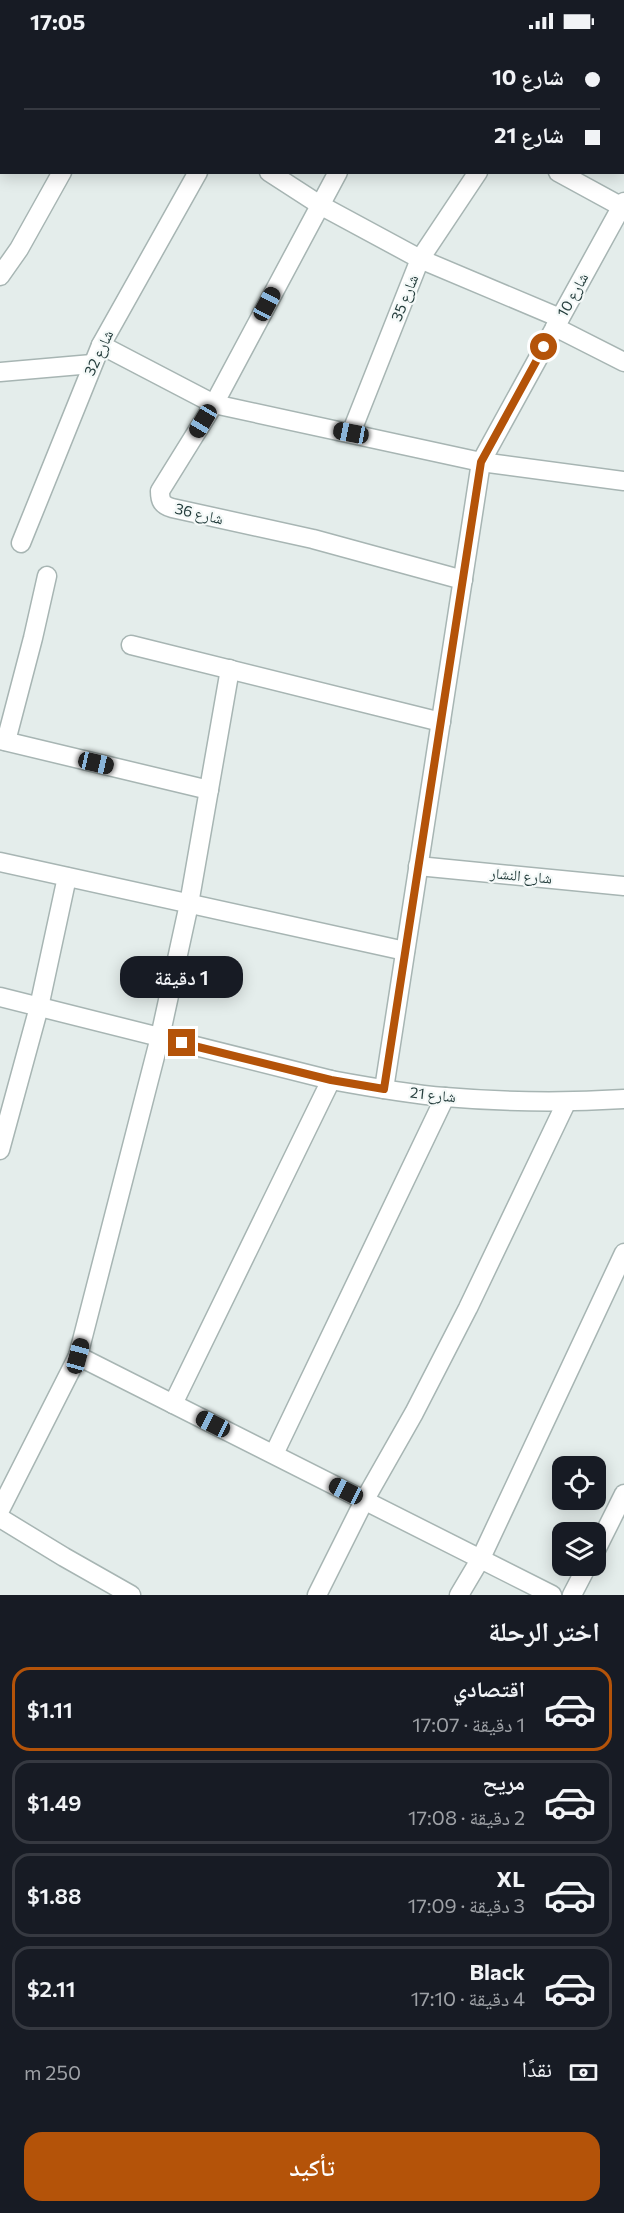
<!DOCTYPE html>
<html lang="ar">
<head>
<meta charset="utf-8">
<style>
  body { margin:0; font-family:Commissioner,"Noto Naskh Arabic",sans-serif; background:#242831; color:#f1f3f6; direction:rtl; height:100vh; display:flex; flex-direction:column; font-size:22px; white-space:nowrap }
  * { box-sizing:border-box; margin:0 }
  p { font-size:20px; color:#9ea1a6 }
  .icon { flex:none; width:33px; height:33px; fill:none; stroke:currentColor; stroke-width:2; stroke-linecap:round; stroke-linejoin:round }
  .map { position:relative; height:1553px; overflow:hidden; direction:ltr }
  .panel { display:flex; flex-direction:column; background:#171b24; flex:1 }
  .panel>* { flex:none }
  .guide { position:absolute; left:0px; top:0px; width:624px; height:132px; box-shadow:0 3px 15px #0003; direction:rtl; display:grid; align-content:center; height:132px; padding:0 24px; background:#171b24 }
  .buttons { position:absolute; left:552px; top:1414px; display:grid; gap:12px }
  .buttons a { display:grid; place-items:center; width:54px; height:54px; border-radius:12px; background:#171b24; box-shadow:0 3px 15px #0003; font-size:30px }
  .end { position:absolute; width:27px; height:27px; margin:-14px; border:8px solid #b45309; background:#fff; box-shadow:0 0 0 3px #fff }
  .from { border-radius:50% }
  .bubble { position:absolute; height:42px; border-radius:18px; background:#171b24; box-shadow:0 3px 15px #0003; font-size:20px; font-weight:600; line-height:42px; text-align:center; direction:rtl }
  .car { position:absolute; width:18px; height:36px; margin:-18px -9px; border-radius:8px; box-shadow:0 0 4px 2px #0007; background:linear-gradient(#222 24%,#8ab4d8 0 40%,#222 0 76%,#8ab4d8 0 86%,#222 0) }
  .guide b { display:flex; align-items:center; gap:21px; height:57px; font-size:22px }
  .guide b+b { border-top:2px solid #363941 }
  .guide i { width:15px; height:15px; background:#f1f3f6 }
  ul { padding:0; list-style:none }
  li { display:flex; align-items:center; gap:18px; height:84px; margin:0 12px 9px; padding:0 12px; border:3px solid #363941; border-radius:18px }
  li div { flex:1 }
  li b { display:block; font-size:22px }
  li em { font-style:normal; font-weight:600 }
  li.selected { border-color:#b45309 }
  li>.icon { width:54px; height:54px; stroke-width:1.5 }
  h2 { padding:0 24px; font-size:27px; line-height:72px }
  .pay { display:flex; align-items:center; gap:15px; height:66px; padding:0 24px; font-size:22px }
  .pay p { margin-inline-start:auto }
  .cta { display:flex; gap:12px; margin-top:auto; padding:12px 24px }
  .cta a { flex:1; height:69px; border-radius:18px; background:#b45309; color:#fff; font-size:24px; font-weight:600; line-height:69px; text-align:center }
  .status { display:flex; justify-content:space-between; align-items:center; height:42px; padding:0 30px; background:#171b24; direction:ltr }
  .status svg { height:16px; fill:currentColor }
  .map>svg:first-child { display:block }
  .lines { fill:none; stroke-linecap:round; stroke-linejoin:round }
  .minor-casing { stroke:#a7b5b3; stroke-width:21 }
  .minor { stroke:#fff; stroke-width:18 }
  .route { stroke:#b45309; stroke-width:8 }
  .labels { text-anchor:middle; stroke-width:4.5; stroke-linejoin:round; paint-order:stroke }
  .street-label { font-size:15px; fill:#243d3c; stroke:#f4f9f8 }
</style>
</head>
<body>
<div class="status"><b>17:05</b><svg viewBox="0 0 49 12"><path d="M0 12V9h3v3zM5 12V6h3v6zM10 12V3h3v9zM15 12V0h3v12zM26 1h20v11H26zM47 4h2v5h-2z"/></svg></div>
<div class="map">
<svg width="624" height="1553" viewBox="0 0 624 1553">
  <rect width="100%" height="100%" fill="#e4edeb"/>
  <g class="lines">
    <defs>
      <g id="minor">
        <polyline points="285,0 288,2"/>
        <polyline points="563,0 565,2"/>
        <polyline points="133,2 134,0"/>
        <polyline points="268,2 269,0"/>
        <polyline points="404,2 405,0"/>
        <polyline points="622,37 624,38"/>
        <polyline points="269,130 320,163 420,217 560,276"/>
        <path d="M338,130L214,362L160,449C160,459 162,463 172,466L313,497L463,538"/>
        <polyline points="558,130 624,166"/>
        <polyline points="0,234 19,207 62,130"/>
        <polyline points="555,285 624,320"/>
        <polyline points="101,303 214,362 481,420 624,439"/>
        <polyline points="0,330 92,322"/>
        <polyline points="351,391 420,217 478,130"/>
        <polyline points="21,501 101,303 198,130"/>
        <polyline points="131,603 441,680"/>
        <polyline points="0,698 209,748"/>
        <polyline points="6,699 33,596 47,534"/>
        <polyline points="0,820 405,909"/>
        <polyline points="418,824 624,844"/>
        <path d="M0,955L331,1038C369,1045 407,1052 445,1055C504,1060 564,1061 624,1057"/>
        <polyline points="384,1047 481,420 624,160"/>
        <polyline points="0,1108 39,965 67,835"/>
        <polyline points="78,1314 552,1553"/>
        <polyline points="173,1362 331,1038"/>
        <polyline points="274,1412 445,1055"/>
        <polyline points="0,1468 78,1314 160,995 189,862 230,627"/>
        <polyline points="0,1476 64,1515 131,1553"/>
        <polyline points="596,1508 624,1452"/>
        <polyline points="317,1553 364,1459 414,1371 468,1266 566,1061"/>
        <polyline points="459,1553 481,1516 624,1211"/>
        <polyline points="572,1553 587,1524"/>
      </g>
    </defs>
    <use href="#minor" class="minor-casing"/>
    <use href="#minor" class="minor"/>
  </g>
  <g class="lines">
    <polyline class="route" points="182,1001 331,1038 384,1047 481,420 544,305"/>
  </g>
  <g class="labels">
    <g class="street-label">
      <text transform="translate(573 253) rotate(-61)" y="5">شارع 10</text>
      <text transform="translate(405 256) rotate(-68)" y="5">شارع 35</text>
      <text transform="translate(99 311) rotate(-65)" y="5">شارع 32</text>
      <text transform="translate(199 472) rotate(13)" y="5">شارع 36</text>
      <text transform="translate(521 834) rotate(5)" y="5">شارع النشار</text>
      <text transform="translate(433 1053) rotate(6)" y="5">شارع 21</text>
    </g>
  </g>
</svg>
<div class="buttons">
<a><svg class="icon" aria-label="locate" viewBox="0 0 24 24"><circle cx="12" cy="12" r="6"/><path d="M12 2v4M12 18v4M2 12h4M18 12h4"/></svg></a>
<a><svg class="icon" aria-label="layers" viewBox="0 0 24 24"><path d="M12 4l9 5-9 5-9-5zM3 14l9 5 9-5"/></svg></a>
</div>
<i class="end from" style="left:544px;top:305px"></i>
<i class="end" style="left:182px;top:1001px"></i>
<div class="bubble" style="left:120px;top:914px;width:123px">1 دقيقة</div>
<i class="car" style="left:267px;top:262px;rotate:28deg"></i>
<i class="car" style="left:203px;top:379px;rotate:211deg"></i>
<i class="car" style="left:351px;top:391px;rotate:281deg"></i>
<i class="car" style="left:96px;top:721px;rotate:103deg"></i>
<i class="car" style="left:78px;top:1314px;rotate:15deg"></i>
<i class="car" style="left:213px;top:1382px;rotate:297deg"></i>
<i class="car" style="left:346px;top:1449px;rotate:297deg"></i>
<div class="guide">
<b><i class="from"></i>شارع 10</b>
<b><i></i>شارع 21</b>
</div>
</div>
<section class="panel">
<h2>اختر الرحلة</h2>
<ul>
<li class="selected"><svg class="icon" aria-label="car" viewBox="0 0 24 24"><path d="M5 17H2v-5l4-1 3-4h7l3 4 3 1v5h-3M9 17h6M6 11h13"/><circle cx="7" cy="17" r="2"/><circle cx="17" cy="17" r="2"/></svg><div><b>اقتصادي</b><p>1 دقيقة · 17:07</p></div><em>$1.11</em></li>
<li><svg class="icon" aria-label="car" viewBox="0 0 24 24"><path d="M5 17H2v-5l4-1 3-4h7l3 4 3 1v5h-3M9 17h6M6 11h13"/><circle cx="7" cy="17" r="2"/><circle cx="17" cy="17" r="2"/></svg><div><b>مريح</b><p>2 دقيقة · 17:08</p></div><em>$1.49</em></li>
<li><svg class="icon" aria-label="car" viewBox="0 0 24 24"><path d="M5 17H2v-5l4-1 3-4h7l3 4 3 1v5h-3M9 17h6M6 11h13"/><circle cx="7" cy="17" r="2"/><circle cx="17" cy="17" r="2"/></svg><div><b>XL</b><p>3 دقيقة · 17:09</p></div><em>$1.88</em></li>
<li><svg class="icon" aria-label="car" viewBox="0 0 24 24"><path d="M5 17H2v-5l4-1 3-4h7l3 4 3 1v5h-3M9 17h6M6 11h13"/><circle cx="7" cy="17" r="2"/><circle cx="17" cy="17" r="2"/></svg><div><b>Black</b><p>4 دقيقة · 17:10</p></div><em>$2.11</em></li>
</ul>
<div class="pay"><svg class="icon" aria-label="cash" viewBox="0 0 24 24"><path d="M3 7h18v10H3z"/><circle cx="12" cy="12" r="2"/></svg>نقدًا<p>250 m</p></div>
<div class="cta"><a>تأكيد</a></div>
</section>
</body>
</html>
